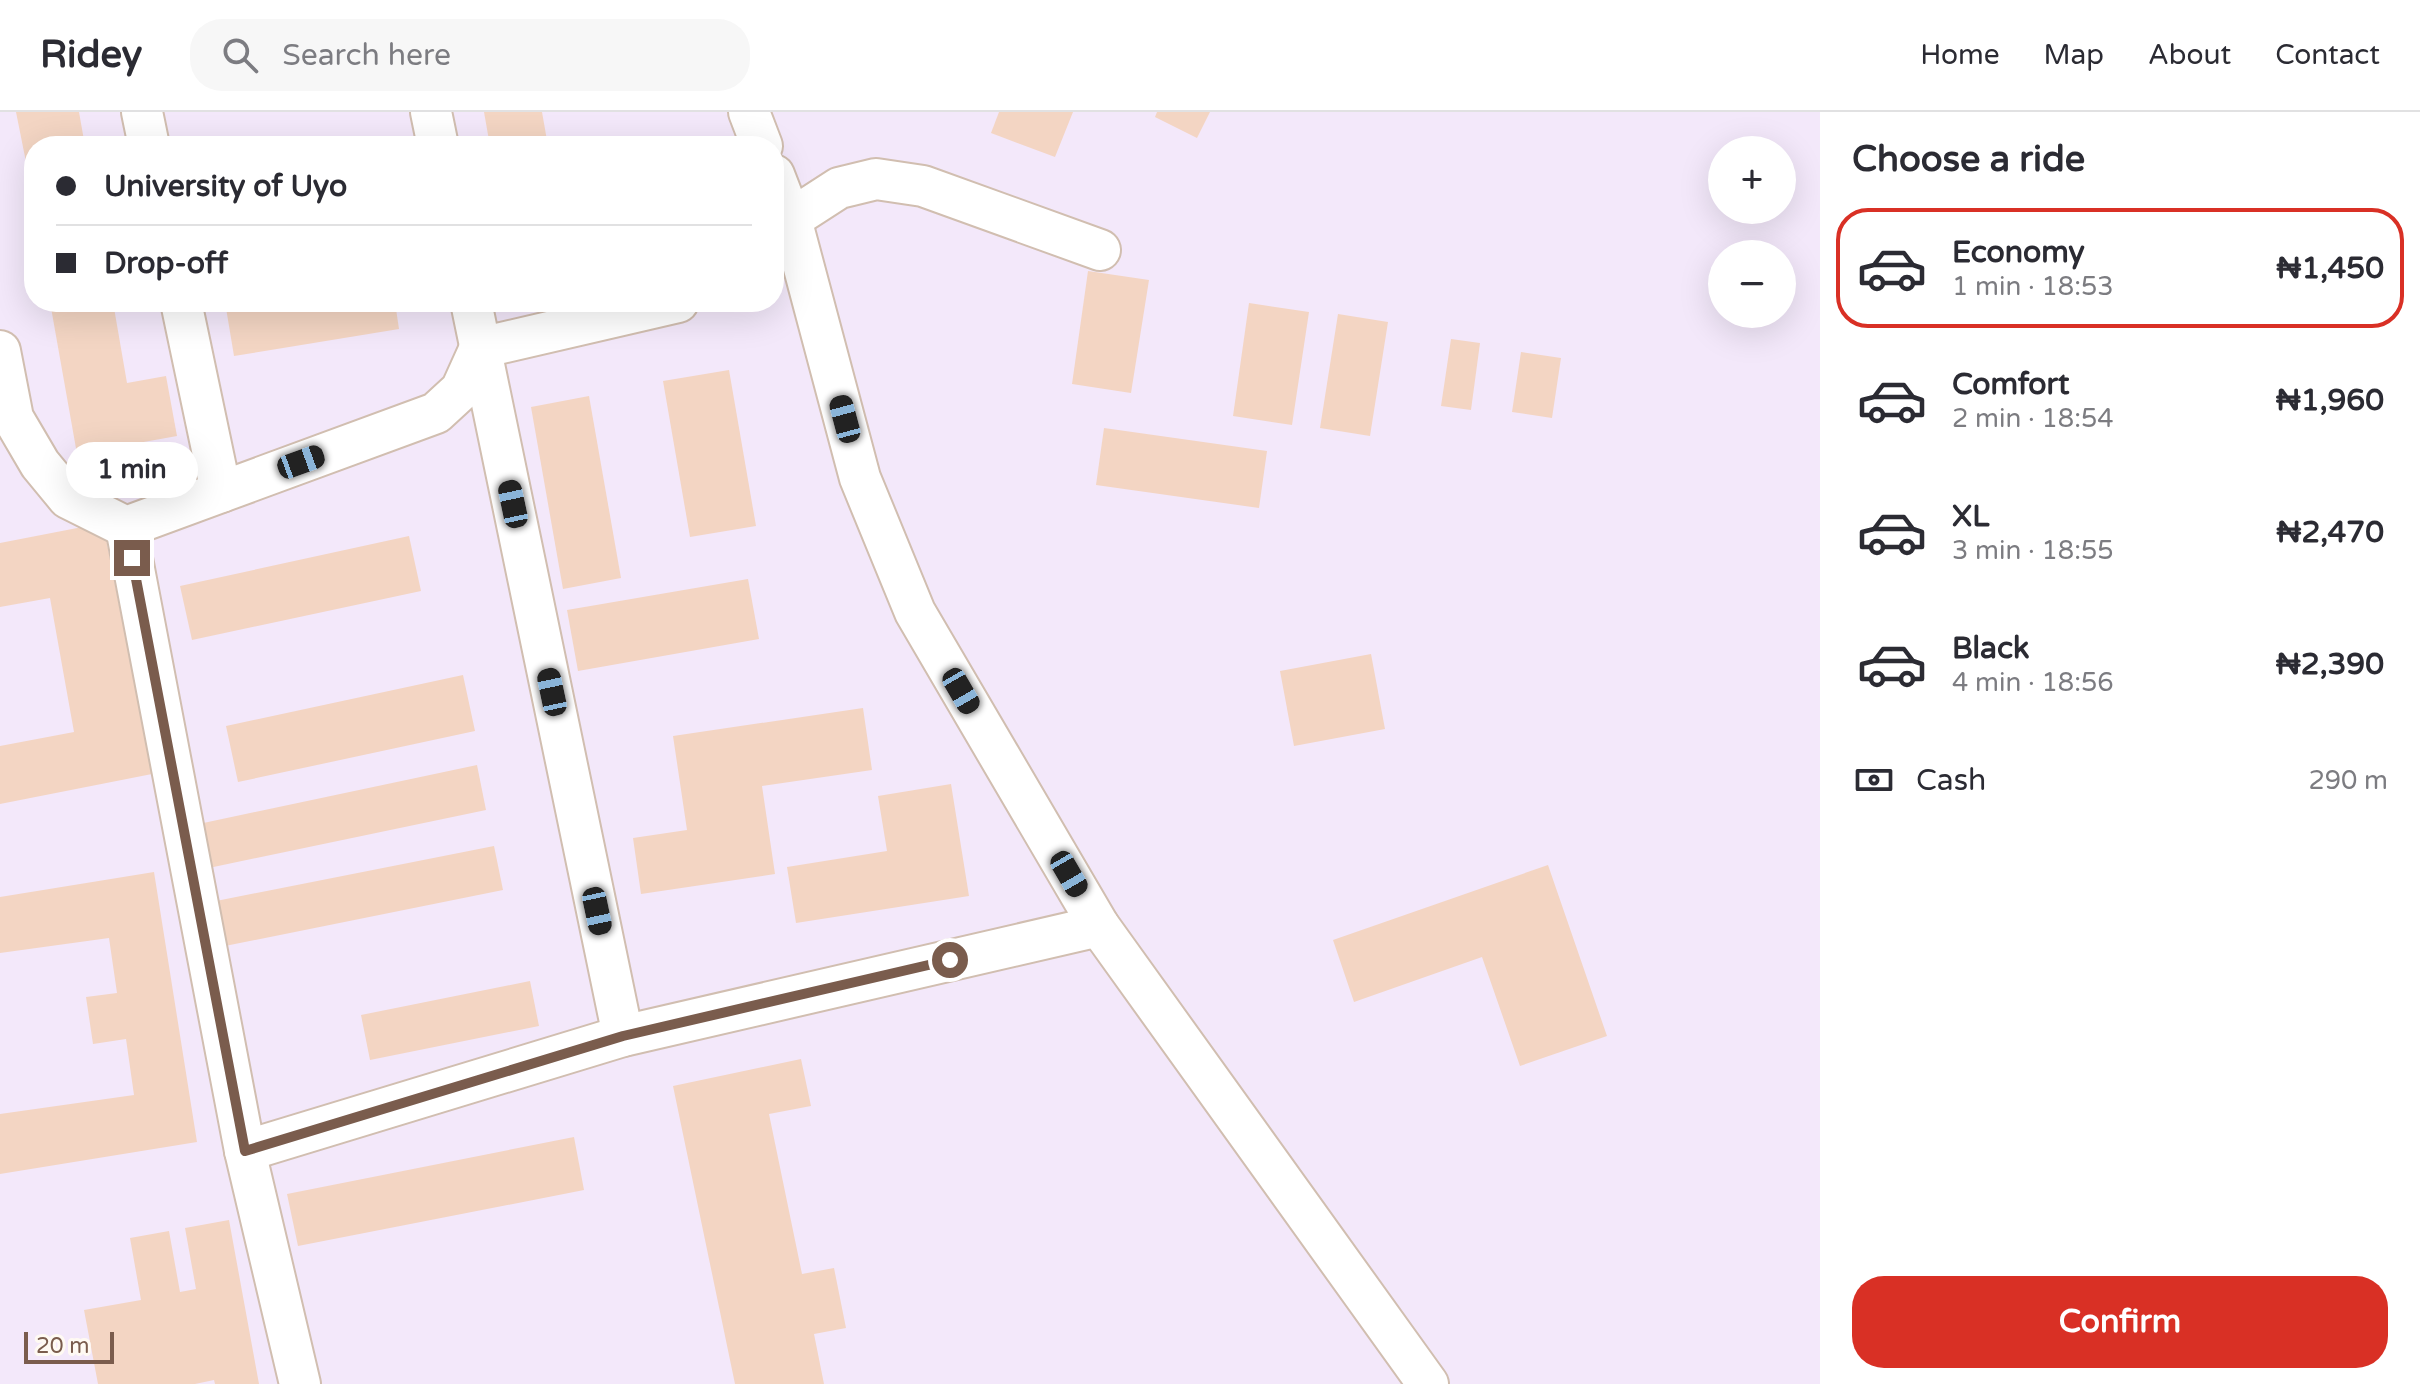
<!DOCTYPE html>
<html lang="en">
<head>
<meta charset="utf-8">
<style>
  body { margin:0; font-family:"Varela Round",sans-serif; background:#f7f7f7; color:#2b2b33; height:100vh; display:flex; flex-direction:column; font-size:30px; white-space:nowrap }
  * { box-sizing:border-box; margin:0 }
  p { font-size:26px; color:#7c7c81 }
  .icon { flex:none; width:44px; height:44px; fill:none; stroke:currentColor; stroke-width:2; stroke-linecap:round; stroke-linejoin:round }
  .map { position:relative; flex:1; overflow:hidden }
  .drawer { display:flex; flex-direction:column; background:#fff; width:600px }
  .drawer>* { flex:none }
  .hud { position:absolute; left:24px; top:24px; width:760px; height:176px; border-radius:32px; box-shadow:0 8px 32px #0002; display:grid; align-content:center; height:176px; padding:0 32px; background:#fff }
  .tools { position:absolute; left:1708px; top:24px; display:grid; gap:16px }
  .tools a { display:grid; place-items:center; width:88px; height:88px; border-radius:50%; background:#fff; box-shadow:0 8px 32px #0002; font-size:40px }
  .scale { position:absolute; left:24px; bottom:20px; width:90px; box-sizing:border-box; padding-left:8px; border:4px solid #7a5c4d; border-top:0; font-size:22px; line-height:28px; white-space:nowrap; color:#7a5c4d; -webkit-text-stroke:6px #fffaf3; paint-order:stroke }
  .end { position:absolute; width:36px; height:36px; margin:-18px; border:10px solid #7a5c4d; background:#fff; box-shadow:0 0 0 4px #fff }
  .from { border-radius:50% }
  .bubble { position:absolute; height:56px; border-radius:28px; background:#fff; box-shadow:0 8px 32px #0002; font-size:26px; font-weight:700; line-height:56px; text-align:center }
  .car { position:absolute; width:24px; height:48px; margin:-24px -12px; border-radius:10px; box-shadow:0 0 6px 2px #0007; background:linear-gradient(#222 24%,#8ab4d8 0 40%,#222 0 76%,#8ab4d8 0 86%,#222 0) }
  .hud b { display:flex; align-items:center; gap:28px; height:76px; font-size:30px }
  .hud b+b { border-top:2px solid #e1e1e2 }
  .hud i { width:20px; height:20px; background:#2b2b33 }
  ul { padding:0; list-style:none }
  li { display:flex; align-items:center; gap:24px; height:120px; margin:0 16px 12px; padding:0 16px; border:4px solid transparent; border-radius:32px }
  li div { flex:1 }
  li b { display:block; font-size:30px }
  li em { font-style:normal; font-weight:700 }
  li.selected { border-color:#d93025 }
  li>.icon { width:72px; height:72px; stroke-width:1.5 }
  h2 { padding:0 32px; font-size:36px; line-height:96px }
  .pay { display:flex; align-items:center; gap:20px; height:88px; padding:0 32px; font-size:30px }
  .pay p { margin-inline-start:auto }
  .action { display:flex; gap:16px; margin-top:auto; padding:16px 32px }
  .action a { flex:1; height:92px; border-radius:32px; background:#d93025; color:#fff; font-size:32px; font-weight:700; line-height:92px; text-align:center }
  header { display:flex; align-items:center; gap:48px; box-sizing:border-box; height:112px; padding:0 40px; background:#fff; border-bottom:2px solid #e1e1e2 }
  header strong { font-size:38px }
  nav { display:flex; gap:44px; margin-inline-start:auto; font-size:28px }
  .search { width:560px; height:72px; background:#f7f7f7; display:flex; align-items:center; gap:20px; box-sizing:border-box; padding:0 28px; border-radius:32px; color:#7c7c81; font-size:30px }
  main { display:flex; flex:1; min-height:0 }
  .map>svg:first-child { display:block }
  .education { fill:#f3e8fa; fill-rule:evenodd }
  .building { fill:#f3d5c3 }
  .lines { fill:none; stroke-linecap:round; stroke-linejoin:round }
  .minor-casing { stroke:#d1beb0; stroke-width:44 }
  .minor { stroke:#fff; stroke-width:40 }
  .route { stroke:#7a5c4d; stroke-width:10 }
</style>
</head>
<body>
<header>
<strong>Ridey</strong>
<div class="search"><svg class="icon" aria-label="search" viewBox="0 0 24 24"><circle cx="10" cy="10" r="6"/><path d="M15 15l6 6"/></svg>Search here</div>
<nav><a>Home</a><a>Map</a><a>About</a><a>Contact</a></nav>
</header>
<main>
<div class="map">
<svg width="1820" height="1272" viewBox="0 0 1820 1272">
  <rect width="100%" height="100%" fill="#fdf6ec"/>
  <path class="education" d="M0,0H1820V1272H0ZM34,34H774V190H34ZM1722,38H1782V98H1722ZM1722,142H1782V202H1722Z"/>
  <g class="building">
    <polygon points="16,0 79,0 85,34 34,34 34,90"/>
    <polygon points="484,0 542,0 548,34 490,34"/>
    <polygon points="999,0 1073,0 1055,45 991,21"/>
    <polygon points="1157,0 1210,0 1197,26 1155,5"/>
    <polygon points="1088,159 1149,168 1131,281 1072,272"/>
    <polygon points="50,190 113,190 127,271 166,264 177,324 77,342"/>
    <polygon points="225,190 395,190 399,217 234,244"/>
    <polygon points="1249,191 1309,200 1292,313 1233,304"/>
    <polygon points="1338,202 1388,210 1370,324 1320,316"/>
    <polygon points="1451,227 1480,231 1471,298 1441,294"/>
    <polygon points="1521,240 1561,246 1552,306 1512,300"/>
    <polygon points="729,258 756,414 690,425 663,269"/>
    <polygon points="589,284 621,466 563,477 531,295"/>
    <polygon points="1104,316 1267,339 1259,396 1096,373"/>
    <polygon points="103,411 152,662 0,692 0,634 74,620 50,486 0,495 0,431"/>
    <polygon points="409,424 421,479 192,528 180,474"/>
    <polygon points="748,467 759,527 578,559 567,498"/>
    <polygon points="1371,542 1385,617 1294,634 1280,559"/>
    <polygon points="463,563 475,619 238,670 226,614"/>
    <polygon points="863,596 872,658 762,674 775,762 641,782 633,726 687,718 673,624"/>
    <polygon points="477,653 486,698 204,757 194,713"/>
    <polygon points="951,672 969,784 796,811 787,755 887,739 878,684"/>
    <polygon points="494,734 503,778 220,835 211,790"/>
    <polygon points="1548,753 1607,924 1520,954 1482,845 1354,890 1333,828"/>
    <polygon points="154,760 197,1030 0,1062 0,1002 134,983 126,927 93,932 86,885 117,881 109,826 0,841 0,785"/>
    <polygon points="530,869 539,914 370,948 361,903"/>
    <polygon points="801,947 811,994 769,1002 802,1162 834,1156 846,1216 814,1222 824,1272 735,1272 673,974"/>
    <polygon points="574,1025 584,1078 298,1134 287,1082"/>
    <polygon points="229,1108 259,1272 215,1272 214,1268 195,1272 98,1272 84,1198 141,1188 130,1126 169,1119 180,1180 196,1177 185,1116"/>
  </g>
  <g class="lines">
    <defs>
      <g id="minor">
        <polyline points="142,0 149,34"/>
        <polyline points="431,0 438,34"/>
        <polyline points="749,0 762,34"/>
        <polyline points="774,63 791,107 860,366 915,500 1099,814 1428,1272"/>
        <polyline points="791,107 839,76 876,67 923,74 1100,138"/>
        <polyline points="181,190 221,380"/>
        <polyline points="471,190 623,924"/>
        <polyline points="0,239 13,306 40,352 68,386 126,415 436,301 461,278 480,236 678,190"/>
        <polyline points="126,415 245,1039 300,1272"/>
        <polyline points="245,1039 623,924 1099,814"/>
      </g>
    </defs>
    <use href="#minor" class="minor-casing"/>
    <use href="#minor" class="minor"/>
  </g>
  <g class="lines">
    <polyline class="route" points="132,446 245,1039 623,924 950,848"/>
  </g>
</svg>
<div class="tools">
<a>+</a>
<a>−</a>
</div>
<div class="scale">20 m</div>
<i class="end from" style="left:950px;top:848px"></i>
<i class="end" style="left:132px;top:446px"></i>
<div class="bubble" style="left:66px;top:330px;width:132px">1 min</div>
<i class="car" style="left:845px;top:307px;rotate:345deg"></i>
<i class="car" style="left:301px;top:350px;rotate:70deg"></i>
<i class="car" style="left:513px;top:392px;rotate:348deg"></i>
<i class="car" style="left:961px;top:579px;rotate:150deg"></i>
<i class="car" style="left:552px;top:580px;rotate:348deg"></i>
<i class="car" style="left:1069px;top:762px;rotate:150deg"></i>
<i class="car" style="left:597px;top:799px;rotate:168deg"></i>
<div class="hud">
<b><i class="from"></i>University of Uyo</b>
<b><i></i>Drop-off</b>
</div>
</div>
<section class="drawer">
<h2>Choose a ride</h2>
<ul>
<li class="selected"><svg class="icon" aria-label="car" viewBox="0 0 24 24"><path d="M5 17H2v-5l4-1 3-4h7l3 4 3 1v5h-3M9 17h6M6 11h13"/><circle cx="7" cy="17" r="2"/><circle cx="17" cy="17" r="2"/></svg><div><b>Economy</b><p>1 min · 18:53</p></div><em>₦1,450</em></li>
<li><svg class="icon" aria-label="car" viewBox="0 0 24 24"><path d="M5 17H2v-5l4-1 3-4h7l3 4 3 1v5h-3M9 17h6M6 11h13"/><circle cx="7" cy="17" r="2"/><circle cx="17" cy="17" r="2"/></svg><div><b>Comfort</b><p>2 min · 18:54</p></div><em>₦1,960</em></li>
<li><svg class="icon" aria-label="car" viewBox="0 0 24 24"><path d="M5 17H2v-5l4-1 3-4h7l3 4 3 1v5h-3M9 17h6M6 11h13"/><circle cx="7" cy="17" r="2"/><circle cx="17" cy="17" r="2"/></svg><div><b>XL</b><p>3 min · 18:55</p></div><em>₦2,470</em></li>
<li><svg class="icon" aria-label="car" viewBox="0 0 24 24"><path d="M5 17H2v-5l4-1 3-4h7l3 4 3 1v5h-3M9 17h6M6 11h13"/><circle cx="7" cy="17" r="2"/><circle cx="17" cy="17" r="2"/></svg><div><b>Black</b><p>4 min · 18:56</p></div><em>₦2,390</em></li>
</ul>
<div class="pay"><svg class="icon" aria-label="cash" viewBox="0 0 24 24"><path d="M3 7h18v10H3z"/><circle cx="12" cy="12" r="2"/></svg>Cash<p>290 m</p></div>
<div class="action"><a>Confirm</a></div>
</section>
</main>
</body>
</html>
